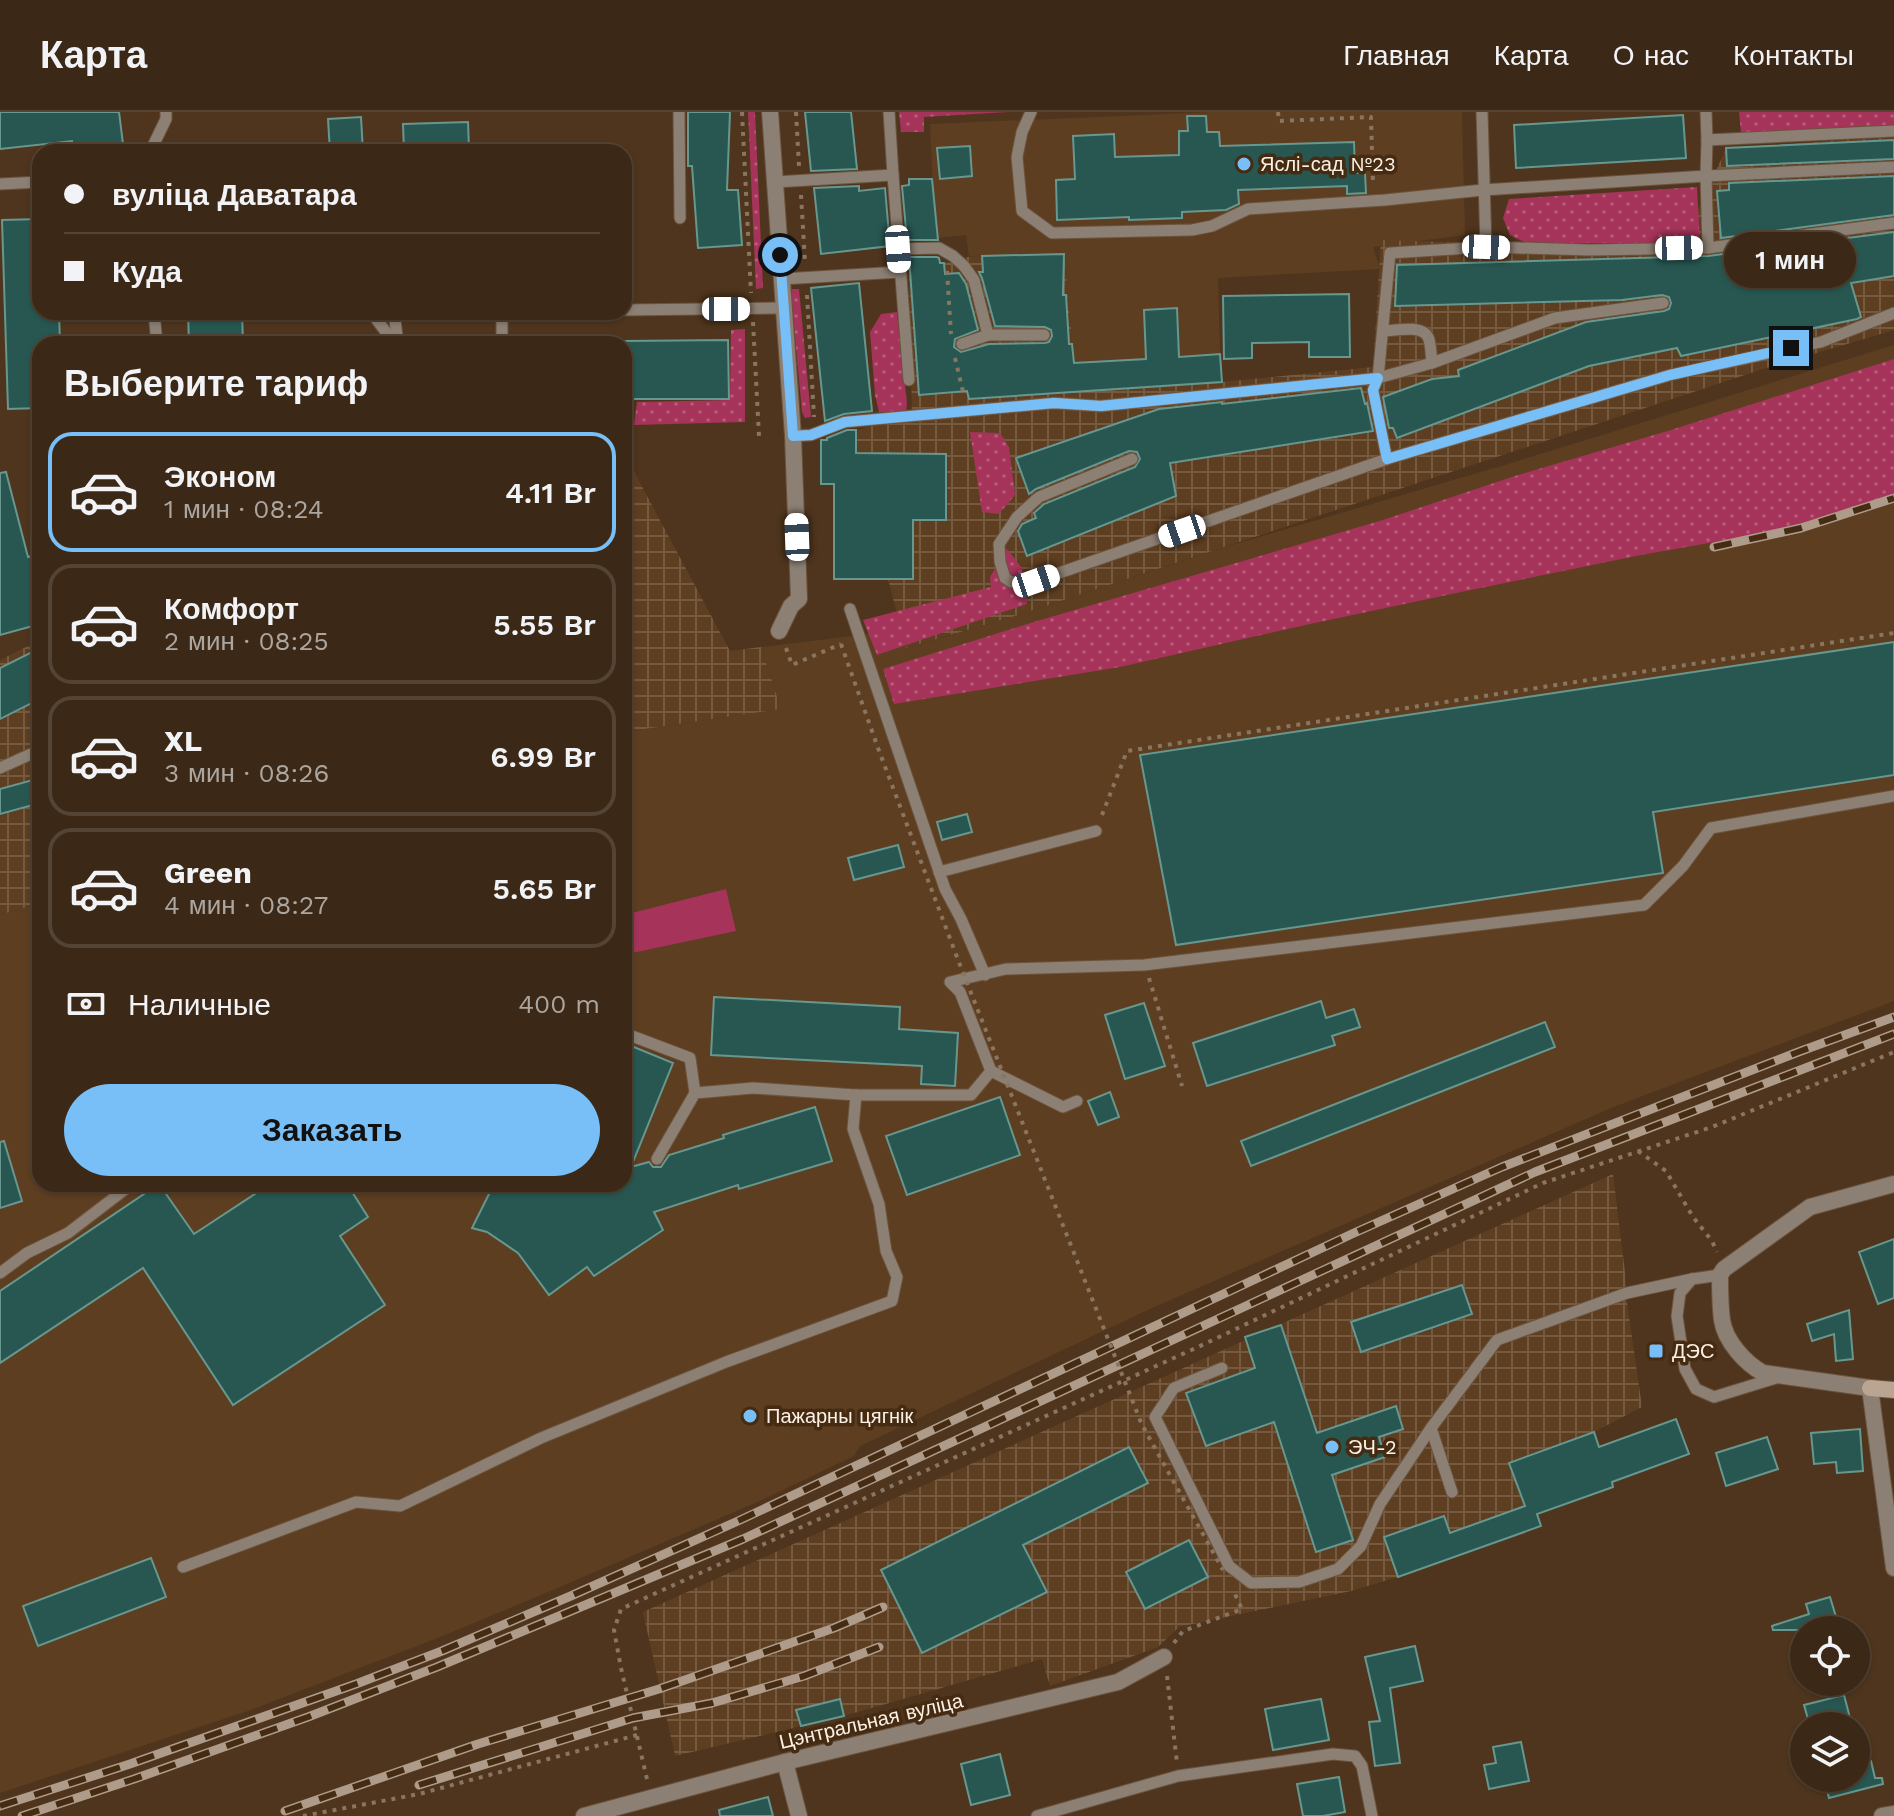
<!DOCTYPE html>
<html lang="ru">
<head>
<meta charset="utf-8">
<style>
  body { margin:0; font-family:"Work Sans",sans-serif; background:#42301f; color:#f1f3f6; height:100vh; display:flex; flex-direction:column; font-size:30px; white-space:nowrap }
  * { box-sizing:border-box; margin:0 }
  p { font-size:26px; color:#aca6a1 }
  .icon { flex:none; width:44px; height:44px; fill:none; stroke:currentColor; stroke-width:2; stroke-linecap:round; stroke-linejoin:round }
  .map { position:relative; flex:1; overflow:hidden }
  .sheet { position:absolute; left:32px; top:224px; width:600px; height:856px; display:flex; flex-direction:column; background:#3b2816; border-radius:24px; box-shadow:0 2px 6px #0004,0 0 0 2px #544435 }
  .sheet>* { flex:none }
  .hud { position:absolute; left:32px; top:32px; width:600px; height:176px; border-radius:24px; box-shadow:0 2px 6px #0004,0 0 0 2px #544435; display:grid; align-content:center; height:176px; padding:0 32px; background:#3b2816 }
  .tools { position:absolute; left:1790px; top:1504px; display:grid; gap:16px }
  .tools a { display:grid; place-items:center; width:80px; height:80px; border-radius:50%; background:#3b2816; box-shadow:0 2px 6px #0004,0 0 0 2px #544435; font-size:40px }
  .end { position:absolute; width:36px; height:36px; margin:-18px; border:10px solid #78bff7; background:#111; box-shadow:0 0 0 4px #111 }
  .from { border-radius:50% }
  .bubble { position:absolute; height:56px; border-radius:28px; background:#3b2816; box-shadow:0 2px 6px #0004,0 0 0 2px #544435; font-size:26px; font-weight:600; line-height:56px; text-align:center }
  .car { position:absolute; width:24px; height:48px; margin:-24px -12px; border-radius:10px; box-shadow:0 0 6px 2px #0007; background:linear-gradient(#fff 24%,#345 0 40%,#fff 0 76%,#345 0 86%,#fff 0) }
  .hud b { display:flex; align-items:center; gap:28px; height:76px; font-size:30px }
  .hud b+b { border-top:2px solid #544435 }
  .hud i { width:20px; height:20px; background:#f1f3f6 }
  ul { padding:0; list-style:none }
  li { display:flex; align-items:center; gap:24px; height:120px; margin:0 16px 12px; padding:0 16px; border:4px solid #544435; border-radius:24px }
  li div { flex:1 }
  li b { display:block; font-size:30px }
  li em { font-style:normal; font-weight:600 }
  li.on { border-color:#78bff7 }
  li>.icon { width:72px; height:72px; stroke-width:1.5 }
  h2 { padding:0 32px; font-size:36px; line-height:96px }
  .pay { display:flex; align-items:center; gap:20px; height:88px; padding:0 32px; font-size:30px }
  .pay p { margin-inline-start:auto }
  .button { display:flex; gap:16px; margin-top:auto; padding:16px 32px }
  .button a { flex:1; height:92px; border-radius:48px; background:#78bff7; color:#111; font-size:32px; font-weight:600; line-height:92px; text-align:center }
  header { display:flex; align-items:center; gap:48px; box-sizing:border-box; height:112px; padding:0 40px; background:#3b2816; border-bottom:2px solid #544435 }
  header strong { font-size:38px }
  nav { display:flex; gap:44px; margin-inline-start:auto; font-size:28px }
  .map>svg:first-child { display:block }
  .built { fill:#5e3e20 }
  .industrial { fill:url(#industrial-grid) }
  .grass { fill:url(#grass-dots) }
  .pitch { fill:#a5335a }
  .building { fill:#285751; stroke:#67978f; stroke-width:2 }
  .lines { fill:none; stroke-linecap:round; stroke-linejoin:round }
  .lane-casing { stroke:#6b533d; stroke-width:13 }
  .street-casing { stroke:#6b533d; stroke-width:18 }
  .secondary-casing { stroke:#6b533d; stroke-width:18 }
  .path { stroke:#8a7561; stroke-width:4; stroke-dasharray:4 6; stroke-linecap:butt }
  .lane { stroke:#8c7f73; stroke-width:11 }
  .street { stroke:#8c7f73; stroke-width:16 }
  .secondary { stroke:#baa592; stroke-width:16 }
  .rail-casing { stroke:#ae9b8a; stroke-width:9 }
  .rail { stroke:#442b12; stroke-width:6; stroke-dasharray:18; stroke-linecap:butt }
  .path-bridge { stroke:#8a7561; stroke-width:4; stroke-dasharray:4 6; stroke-linecap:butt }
  .route { stroke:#78bff7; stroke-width:10 }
  .poi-dot { fill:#78bff7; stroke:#442b12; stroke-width:3 }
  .labels { text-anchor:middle; stroke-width:7; stroke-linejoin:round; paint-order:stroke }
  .poi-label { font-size:20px; fill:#fdf0e4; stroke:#442b12; text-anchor:start }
  .street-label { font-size:20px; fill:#fdf0e4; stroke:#442b12 }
</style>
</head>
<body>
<header>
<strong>Карта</strong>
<nav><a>Главная</a><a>Карта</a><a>О нас</a><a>Контакты</a></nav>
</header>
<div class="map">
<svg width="1894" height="1704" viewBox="0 0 1894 1704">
  <defs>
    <pattern id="industrial-grid" width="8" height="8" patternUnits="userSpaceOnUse" patternTransform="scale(2)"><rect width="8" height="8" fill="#5e3e20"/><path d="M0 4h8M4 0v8" fill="none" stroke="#765a40"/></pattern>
    <pattern id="grass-dots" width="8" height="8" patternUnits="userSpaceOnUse" patternTransform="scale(2)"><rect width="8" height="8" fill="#a5335a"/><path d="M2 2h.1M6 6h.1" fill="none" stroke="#b75b79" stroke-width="1.8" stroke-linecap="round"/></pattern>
  </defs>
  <rect width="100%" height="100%" fill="#4f351d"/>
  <g class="built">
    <polygon points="1215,0 1462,0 1465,123 1373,135 1380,157 1218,166 1220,242 1074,251 1064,143 969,144 966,123 937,126 933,78 930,12"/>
    <polygon points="1894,233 1894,889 1611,996 1152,1196 860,1334 854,1344 762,1388 539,1484 435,1527 248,1599 0,1681 0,803 40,791 40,1072 624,1072 624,620 781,597 761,535 901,518 907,536 1015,504 1225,435 1508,352"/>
  </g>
  <g class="industrial">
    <polygon points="1894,24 1894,218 1763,257 1015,504 906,536 888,467 834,467 834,372 821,371 821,328 890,309 912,307 909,153 944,151 966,145 982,144 1064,142 1074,251 1220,242 1222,270 1373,255 1381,128 1679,138 1726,37"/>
    <polygon points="624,341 730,539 761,535 781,597 624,620"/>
    <polygon points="40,528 40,791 0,803 0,548"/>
    <polygon points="1613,1062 1625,1160 1627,1190 1642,1295 1594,1320 1613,1375 1537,1402 1541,1414 1398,1465 1351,1479 1179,1515 1158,1535 1050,1574 1042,1547 844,1604 675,1644 643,1500"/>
  </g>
  <g class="grass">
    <polygon points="748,0 755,0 763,176 756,177"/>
    <polygon points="899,0 1008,0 924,5 924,20 901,20"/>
    <polygon points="1739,0 1894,0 1894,20 1742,31"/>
    <polygon points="1697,75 1700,131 1526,131 1510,123 1503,106 1509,87"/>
    <polygon points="792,177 799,177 811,305 805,306 802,300 791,182"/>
    <polygon points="897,200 907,291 906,301 879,300 875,283 870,220 881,202"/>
    <polygon points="745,217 745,310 634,313 637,290 730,288 731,218"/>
    <polygon points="1894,247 1894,382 1879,388 1771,420 1641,443 1461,480 1310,512 1120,555 894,592 883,557 1037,509 1383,408 1515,364 1671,318"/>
    <polygon points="970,320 1000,321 1009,335 1015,383 999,402 982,400"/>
    <polygon points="1007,437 1022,456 1027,492 877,543 863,508 991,475 990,465"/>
  </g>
  <polygon class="pitch" points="726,777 736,819 632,841 624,812 624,803"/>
  <g class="building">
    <polygon points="0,0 119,0 124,40 73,40 72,29 0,37"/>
    <polygon points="688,0 730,0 727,78 738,78 742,133 698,136 692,54 688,54"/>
    <polygon points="805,0 851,0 857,57 811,59"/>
    <polygon points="1683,3 1686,46 1516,56 1514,13"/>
    <polygon points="1187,4 1206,4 1207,20 1219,20 1220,34 1354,30 1355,61 1365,61 1366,81 1347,82 1347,74 1238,78 1239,92 1226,98 1182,100 1182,106 1129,108 1129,105 1057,108 1056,68 1075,67 1073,24 1114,22 1115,45 1179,43 1179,19 1188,19"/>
    <polygon points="361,5 363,40 330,40 328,7"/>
    <polygon points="468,10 469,37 404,39 403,12"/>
    <polygon points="1894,28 1894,47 1727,54 1726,36"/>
    <polygon points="970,34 972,64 940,67 937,36"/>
    <polygon points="1894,64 1894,103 1721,126 1717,79 1729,78 1729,71"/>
    <polygon points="909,67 932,67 938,128 907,128 902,74 909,73"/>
    <polygon points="859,74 859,79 885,76 890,134 821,142 814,76"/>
    <polygon points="40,107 40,200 59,200 60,232 40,232 40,296 8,297 2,108"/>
    <polygon points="1894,120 1894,164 1851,171 1861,205 1857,207 1681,244 1677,236 1589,254 1397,326 1393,316 1389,316 1383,285 1432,267 1459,264 1458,258 1586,210 1664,199 1669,197 1671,191 1669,185 1662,183 1622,188 1395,194 1397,153 1708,144"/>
    <polygon points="1064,142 1063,183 1066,183 1069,232 1072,232 1074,251 1146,247 1144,198 1177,196 1179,245 1220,242 1222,270 969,287 967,279 919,283 909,145 937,145 939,146 940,151 944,151 945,162 959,161 966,172 978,218 955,227 954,235 961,240 989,232 1045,231 1049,230 1052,224 1051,218 1045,215 995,214 982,166 979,160 983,160 982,144"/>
    <polygon points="859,171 872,299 844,302 825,309 811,176"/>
    <polygon points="1349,182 1350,245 1309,245 1309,230 1252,231 1252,246 1224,247 1223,184"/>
    <polygon points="188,200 242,200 243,232 189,232"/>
    <polygon points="728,228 729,287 624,287 624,229"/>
    <polygon points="1361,276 1365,292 1367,291 1373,319 1170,351 1176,384 1027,444 1018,419 1022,412 1036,406 1034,401 1044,392 1135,355 1140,347 1137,340 1129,339 1036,377 1029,382 1016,346 1159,297 1222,290 1222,292"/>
    <polygon points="847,318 856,318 856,341 946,342 946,408 913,408 913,467 834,467 834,372 821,372 821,328 827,328 827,326"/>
    <polygon points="6,360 28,445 40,442 40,512 0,523 0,361"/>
    <polygon points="1894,530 1894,663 1653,700 1663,761 1176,833 1140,643"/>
    <polygon points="40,536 40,587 0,607 0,556"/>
    <polygon points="40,666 40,691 0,702 0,677"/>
    <polygon points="967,702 972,720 942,728 937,710"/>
    <polygon points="898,733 904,755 854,768 848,746"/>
    <polygon points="714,885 900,895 899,917 958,921 955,974 921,972 922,954 711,943"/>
    <polygon points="1321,889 1326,906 1354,897 1360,915 1332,924 1335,933 1207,974 1193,931"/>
    <polygon points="1144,891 1165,954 1125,967 1105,903"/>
    <polygon points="1545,910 1555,935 1251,1054 1241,1029"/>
    <polygon points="624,931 673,951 631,1055 649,1050 653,1055 661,1055 669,1043 724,1026 723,1023 815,995 832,1049 739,1077 738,1073 654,1100 663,1118 594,1164 587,1155 549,1183 518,1141 487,1120 472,1116 494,1072 624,1072"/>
    <polygon points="1110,980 1119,1005 1098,1013 1088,989"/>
    <polygon points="1000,985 1020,1043 907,1083 886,1024"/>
    <polygon points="4,1029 22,1089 0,1096 0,1030"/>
    <polygon points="159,1072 194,1122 270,1072 347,1072 368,1105 340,1124 385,1193 233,1293 143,1156 0,1251 0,1179"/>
    <polygon points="1894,1127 1894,1186 1878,1192 1859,1140"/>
    <polygon points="1462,1173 1472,1202 1361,1240 1351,1210"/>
    <polygon points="1849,1198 1853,1247 1836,1249 1834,1222 1812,1229 1807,1212"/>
    <polygon points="1281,1213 1317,1321 1396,1294 1403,1317 1379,1325 1385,1345 1332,1363 1353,1428 1316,1440 1274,1310 1206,1334 1186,1281 1255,1256 1245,1225"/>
    <polygon points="1676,1307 1689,1342 1612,1370 1613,1375 1537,1402 1541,1414 1398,1465 1384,1425 1444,1404 1450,1421 1525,1394 1509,1351 1594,1320 1599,1335"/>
    <polygon points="1860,1317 1863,1359 1837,1361 1836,1350 1814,1352 1811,1321"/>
    <polygon points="1767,1325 1778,1357 1726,1374 1716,1341"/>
    <polygon points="1129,1335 1148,1371 1023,1433 1047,1480 922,1541 881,1458"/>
    <polygon points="1189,1428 1208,1465 1145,1497 1126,1460"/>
    <polygon points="151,1446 166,1485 38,1534 23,1494"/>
    <polygon points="1830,1485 1840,1518 1773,1518 1772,1514 1809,1502 1806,1492"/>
    <polygon points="1415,1534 1423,1569 1390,1576 1400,1651 1375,1654 1369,1610 1380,1609 1365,1545"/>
    <polygon points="1844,1583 1850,1606 1820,1614 1810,1614 1804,1593"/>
    <polygon points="840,1587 844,1604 801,1614 796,1598"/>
    <polygon points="1321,1587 1329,1628 1273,1638 1265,1597"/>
    <polygon points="1521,1630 1529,1669 1489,1677 1484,1653 1496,1651 1493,1635"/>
    <polygon points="1000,1642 1010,1683 971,1693 961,1652"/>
    <polygon points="1871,1649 1875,1666 1882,1666 1883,1672 1829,1686 1824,1666 1856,1666 1856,1653"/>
    <polygon points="1339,1665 1345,1700 1323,1704 1303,1704 1297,1672"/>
    <polygon points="768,1685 773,1704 720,1704 719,1698"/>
  </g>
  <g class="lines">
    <defs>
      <g id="lane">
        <polyline points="679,0 680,106"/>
        <polyline points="1031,0 1022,20 1017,45 1022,99 1052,121 1192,118 1212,114 1248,97 1385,88 1483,78 1706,64 1707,28 1706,0"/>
        <polyline points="1707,28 1894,19"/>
        <polyline points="150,40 166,7 166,0"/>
        <polyline points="893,63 909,268"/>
        <polyline points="775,70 893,63 889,0"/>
        <polyline points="0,72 40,70"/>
        <polyline points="1486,135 1590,138 1708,136 1894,111"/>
        <polyline points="1708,136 1706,64 1894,55"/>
        <polyline points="898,137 939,136 953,144 964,154 974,168 988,223 1044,223"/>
        <polyline points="782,167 900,160"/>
        <polyline points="624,198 784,196"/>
        <polyline points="154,200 157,232"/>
        <polyline points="371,200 395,232"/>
        <polyline points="394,200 398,232"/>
        <polyline points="502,200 502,232"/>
        <path d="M1383,219C1394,219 1421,212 1428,225C1431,231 1431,243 1432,251"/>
        <polyline points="962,232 988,223"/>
        <polyline points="793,324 811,323 845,310 1054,291 1101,294 1378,266 1432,251 1555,206 1663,191"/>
        <polyline points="1132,347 1039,385 1017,405 999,432 1000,450 1005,466 1011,470 1036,469 1387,347 1373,278 1378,266 1390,141 1486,135 1482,0"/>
        <polyline points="1387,347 1670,263 1821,230 1894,201"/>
        <polyline points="850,497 945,777 961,807 985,863"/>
        <polyline points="0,656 40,638"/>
        <polyline points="939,760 1096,719"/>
        <polyline points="624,921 690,946 695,981"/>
        <polyline points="991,959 1063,995 1077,989"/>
        <polyline points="657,1047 695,981 753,976 856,983"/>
        <polyline points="0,1161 27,1141 68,1121 132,1072"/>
        <polyline points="1720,1163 1692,1167 1680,1181 1677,1204 1685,1257 1696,1277 1714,1285 1779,1265"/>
        <polyline points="1222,1256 1174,1276 1155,1305 1229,1454 1251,1471 1299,1470 1338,1457 1361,1434 1380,1392 1431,1316"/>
        <polyline points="1452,1380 1431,1316 1497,1228 1627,1181 1692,1167"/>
        <polyline points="183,1455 356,1390 400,1394 541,1326 726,1250 892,1189 897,1165 886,1139 879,1092 853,1017 856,983 971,983 991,959 960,880 950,870 1006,857 1144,853 1644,793 1683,754 1711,716 1894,684"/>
        <polyline points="1037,1704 1178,1664 1333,1642 1355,1644 1362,1654 1372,1704"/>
      </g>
      <g id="street">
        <polyline points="770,0 793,324 799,487 791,494 779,519"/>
        <path d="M1894,1072L1810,1095L1724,1157L1720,1163C1720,1178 1720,1193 1722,1208C1725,1229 1745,1251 1763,1261L1870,1276L1894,1456"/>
        <polyline points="785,1650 799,1704"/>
        <polyline points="584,1704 785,1650 1118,1570 1164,1545"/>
        <polyline points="1882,1704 1894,1702"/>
      </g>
      <polyline id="secondary" points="1870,1276 1894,1278"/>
    </defs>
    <use href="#lane" class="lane-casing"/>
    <use href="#street" class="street-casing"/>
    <use href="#secondary" class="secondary-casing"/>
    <g class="path">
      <polyline points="742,0 751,181"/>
      <polyline points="796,0 799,54"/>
      <polyline points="1278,0 1279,9 1371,5 1373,73"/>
      <polyline points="801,83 805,150"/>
      <polyline points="947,159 951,222"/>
      <polyline points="807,183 814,305"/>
      <polyline points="753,210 759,324"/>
      <polyline points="955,246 964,284"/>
      <polyline points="786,536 792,553 841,532"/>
      <polyline points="1102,703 1127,639 1894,521"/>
      <polyline points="1149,866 1182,974"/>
      <polyline points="1638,1039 1666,1059 1693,1105 1712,1129 1717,1140"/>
      <polyline points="1174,1531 1183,1519 1242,1497 1233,1478"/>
      <polyline points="1167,1564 1177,1651"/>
      <polyline points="647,1667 621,1556 614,1518 621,1497 1198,1235 1543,1071 1712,1015 1894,940"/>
      <polyline points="303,1704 419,1682 637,1623"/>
    </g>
    <use href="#lane" class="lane"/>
    <use href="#street" class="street"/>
    <use href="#secondary" class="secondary"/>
    <defs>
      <g id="rail">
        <polyline points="1714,435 1801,416 1894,386"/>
        <polyline points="419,1673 633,1606 712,1591 804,1564 879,1535"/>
        <polyline points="0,1694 130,1652 356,1572 442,1539 573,1483 738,1409 1354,1121 1502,1055 1801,939 1894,905"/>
        <polyline points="285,1699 478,1632 659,1577 834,1516 883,1495"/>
        <polyline points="22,1704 134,1667 308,1605 437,1555 583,1494 743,1427 1535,1060 1894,922"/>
      </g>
    </defs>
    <use href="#rail" class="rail-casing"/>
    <use href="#rail" class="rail"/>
    <polyline class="path-bridge" points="841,532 878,636 960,853 1142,1313 1223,1458"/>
  </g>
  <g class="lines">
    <polyline class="route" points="780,143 793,324 811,323 845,310 1054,291 1101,294 1378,266 1373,278 1387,347 1670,263 1791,236"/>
  </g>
  <g class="poi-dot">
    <circle cx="1244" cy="52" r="8"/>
    <rect x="1648" y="1231" width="16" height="16" rx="4"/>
    <circle cx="750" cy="1304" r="8"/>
    <circle cx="1332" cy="1335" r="8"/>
  </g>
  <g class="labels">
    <g class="poi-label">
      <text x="1260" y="59">Яслі-сад №23</text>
      <text x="1672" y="1246">ДЭС</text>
      <text x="766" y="1311">Пажарны цягнік</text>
      <text x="1348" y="1342">ЭЧ-2</text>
    </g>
    <g class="street-label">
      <text transform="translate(871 1609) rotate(-13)" y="7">Цэнтральная вуліца</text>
    </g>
  </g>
</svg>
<div class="tools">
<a><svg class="icon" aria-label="locate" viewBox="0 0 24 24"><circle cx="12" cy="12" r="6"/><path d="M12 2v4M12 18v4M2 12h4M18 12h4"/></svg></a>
<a><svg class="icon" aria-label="layers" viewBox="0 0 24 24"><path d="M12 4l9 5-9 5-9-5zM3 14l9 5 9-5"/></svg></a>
</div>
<i class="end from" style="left:780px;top:143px"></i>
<i class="end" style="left:1791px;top:236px"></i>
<div class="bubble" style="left:1724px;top:120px;width:132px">1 мин</div>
<i class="car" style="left:1486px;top:135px;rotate:92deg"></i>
<i class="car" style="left:1679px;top:136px;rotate:89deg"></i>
<i class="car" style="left:898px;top:137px;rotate:176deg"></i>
<i class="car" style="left:726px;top:197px;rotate:90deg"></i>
<i class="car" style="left:1182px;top:419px;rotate:251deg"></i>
<i class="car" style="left:797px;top:425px;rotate:358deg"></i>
<i class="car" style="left:1036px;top:469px;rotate:71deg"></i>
<div class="hud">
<b><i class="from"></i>вуліца Даватара</b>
<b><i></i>Куда</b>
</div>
<section class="sheet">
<h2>Выберите тариф</h2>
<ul>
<li class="on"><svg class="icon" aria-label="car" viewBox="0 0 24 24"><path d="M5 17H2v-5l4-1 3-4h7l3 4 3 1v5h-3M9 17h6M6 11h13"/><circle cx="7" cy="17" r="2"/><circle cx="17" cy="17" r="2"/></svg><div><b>Эконом</b><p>1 мин · 08:24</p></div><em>4.11 Br</em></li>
<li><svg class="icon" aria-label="car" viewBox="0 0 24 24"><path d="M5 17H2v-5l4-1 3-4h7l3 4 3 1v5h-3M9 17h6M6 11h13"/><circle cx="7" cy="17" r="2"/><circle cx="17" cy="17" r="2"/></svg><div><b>Комфорт</b><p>2 мин · 08:25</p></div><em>5.55 Br</em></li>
<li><svg class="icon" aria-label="car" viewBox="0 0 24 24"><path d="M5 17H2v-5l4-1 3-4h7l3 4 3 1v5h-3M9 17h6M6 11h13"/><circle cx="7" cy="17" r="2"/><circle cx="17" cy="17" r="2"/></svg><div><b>XL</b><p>3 мин · 08:26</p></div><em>6.99 Br</em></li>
<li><svg class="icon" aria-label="car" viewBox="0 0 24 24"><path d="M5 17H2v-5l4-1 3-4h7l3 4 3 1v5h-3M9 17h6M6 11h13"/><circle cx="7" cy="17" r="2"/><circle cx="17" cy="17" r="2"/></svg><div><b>Green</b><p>4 мин · 08:27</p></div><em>5.65 Br</em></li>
</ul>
<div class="pay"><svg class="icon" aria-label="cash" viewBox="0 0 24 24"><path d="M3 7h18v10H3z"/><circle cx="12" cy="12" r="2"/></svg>Наличные<p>400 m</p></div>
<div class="button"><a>Заказать</a></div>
</section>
</div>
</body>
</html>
